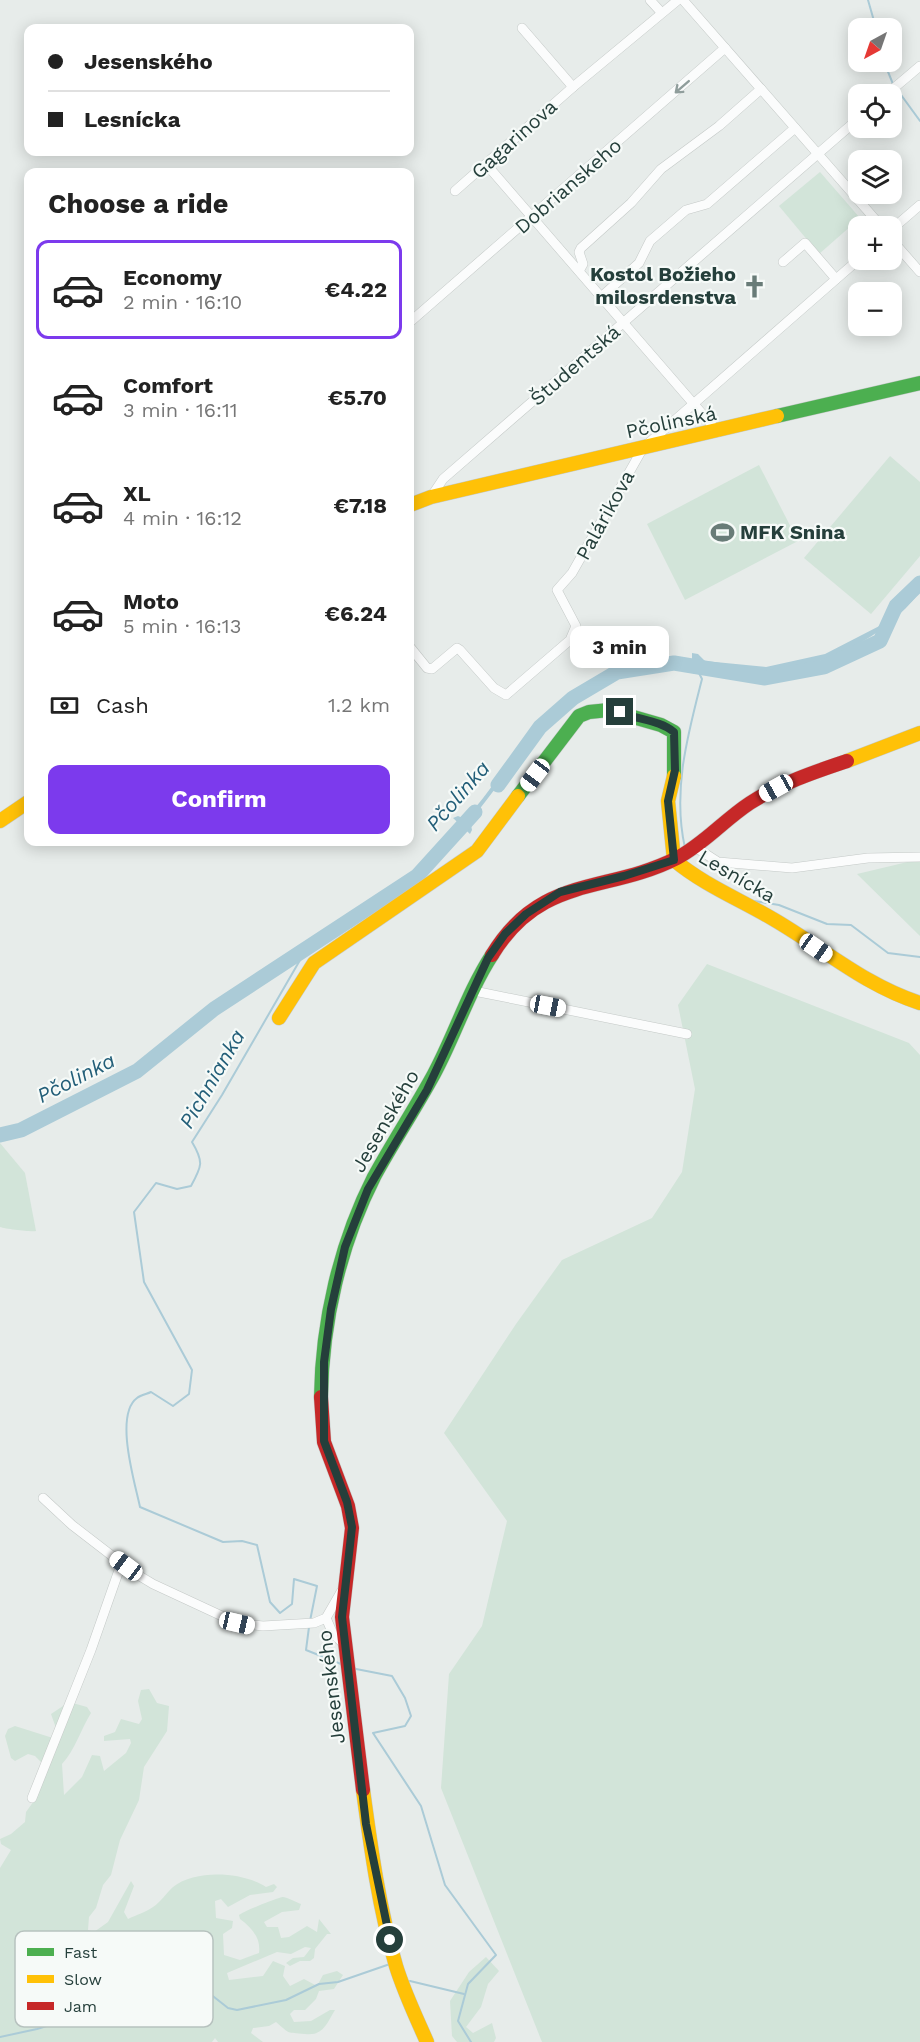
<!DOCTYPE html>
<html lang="en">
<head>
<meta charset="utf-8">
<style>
  body { margin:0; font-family:"Work Sans",sans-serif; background:#f2f2f2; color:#222; height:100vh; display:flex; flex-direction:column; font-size:22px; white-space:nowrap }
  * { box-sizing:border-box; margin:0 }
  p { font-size:20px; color:#767676 }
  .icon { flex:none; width:33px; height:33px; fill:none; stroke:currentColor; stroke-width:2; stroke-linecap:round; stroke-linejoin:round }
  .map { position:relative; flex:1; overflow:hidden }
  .drawer { position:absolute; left:24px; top:168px; width:390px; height:678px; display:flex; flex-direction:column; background:#fff; border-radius:12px; box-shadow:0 3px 15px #0003 }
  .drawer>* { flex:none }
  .hud { position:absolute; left:24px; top:24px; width:390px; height:132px; border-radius:12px; box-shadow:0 3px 15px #0003; display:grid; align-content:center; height:132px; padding:0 24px; background:#fff }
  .needle { width:39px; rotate:220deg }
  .fabs { position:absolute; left:848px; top:18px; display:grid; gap:12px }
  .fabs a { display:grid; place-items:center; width:54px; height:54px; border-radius:12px; background:#fff; box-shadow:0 3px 15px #0003; font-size:30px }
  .end { position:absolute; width:27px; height:27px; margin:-14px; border:8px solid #253f3b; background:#fff; box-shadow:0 0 0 3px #fff }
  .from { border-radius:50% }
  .bubble { position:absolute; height:42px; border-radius:12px; background:#fff; box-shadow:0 3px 15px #0003; font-size:20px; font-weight:700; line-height:42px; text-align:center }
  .car { position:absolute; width:18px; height:36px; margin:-18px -9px; border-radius:8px; box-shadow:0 0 4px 2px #0007; background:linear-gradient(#fff 24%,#345 0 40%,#fff 0 76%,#345 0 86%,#fff 0) }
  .hud b { display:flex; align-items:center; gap:21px; height:57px; font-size:22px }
  .hud b+b { border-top:2px solid #e0e0e0 }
  .hud i { width:15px; height:15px; background:#222 }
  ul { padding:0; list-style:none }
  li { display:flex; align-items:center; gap:18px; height:99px; margin:0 12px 9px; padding:0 12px; border:3px solid transparent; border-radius:12px }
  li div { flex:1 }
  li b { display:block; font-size:22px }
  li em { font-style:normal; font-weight:700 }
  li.on { border-color:#7c3aed }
  li>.icon { width:54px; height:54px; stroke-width:1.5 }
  h2 { padding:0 24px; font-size:27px; line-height:72px }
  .pay { display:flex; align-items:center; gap:15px; height:66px; padding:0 24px; font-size:22px }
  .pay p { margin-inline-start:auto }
  .button { display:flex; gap:12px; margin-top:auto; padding:12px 24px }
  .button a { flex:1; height:69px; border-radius:12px; background:#7c3aed; color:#fff; font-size:24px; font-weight:700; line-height:69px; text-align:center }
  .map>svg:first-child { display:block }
  .green { fill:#d2e4d9 }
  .water { fill:#abcbd7 }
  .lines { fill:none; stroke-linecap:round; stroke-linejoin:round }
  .stream { stroke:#abcbd7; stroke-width:2 }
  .river { stroke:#abcbd7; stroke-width:15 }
  .street-casing { stroke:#c4c9c7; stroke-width:10 }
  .fast-casing { stroke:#c3c9c7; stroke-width:15 }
  .slow-casing { stroke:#c3c9c7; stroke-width:15 }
  .jam-casing { stroke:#c3c9c7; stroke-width:15 }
  .street { stroke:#fbfcfc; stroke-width:9 }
  .fast { stroke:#4caf50; stroke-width:14 }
  .slow { stroke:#ffc107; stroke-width:14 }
  .jam { stroke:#c62828; stroke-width:14 }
  .oneway { stroke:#909e9c }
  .route { stroke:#253f3b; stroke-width:8 }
  .labels { text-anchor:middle; stroke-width:4.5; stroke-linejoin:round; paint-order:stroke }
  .street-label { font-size:20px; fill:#253f3b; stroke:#f6faf8 }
  .poi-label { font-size:20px; font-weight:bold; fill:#253f3b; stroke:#f6faf8; text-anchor:end }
  .water-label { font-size:21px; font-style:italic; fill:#225e78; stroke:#f6faf8 }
  .key { fill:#f6faf8; stroke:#b7c2bf; stroke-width:1.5 }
  .key-label { font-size:16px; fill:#253f3b }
</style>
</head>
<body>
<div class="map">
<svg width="920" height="2042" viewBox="0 0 920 2042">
  <rect width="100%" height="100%" fill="#e7ecea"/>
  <g class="green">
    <polygon points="820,172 860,218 819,254 779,206"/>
    <polygon points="890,456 920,482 920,556 871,614 804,558"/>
    <polygon points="759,465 798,541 685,600 647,524"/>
    <polygon points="920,859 920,936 857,874"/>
    <polygon points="707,964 909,1043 920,1055 920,2042 542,2042 441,1788 449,1674 482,1626 507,1521 444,1433 516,1324 562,1260 652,1218 682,1172 695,1089 678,1005"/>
    <path d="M0,1143L25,1173L36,1231C30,1232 6,1229 0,1227Z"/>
    <path d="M149,1689L157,1703L169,1706L167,1731L144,1767L139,1800L120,1840L111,1875L103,1885L96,1908L89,1917L88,1930L94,1932L108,1922L131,1881L134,1886L124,1912L128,1919C136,1915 146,1912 153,1907C161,1902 166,1893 173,1887C196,1869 243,1872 266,1887L274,1884L277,1887L273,1892L250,1895L228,1907L221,1899L215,1901L216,1918L233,1921L232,1928L223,1934L224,1955L240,1960L259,1953C261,1938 252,1928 240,1919L239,1915C242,1912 279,1897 283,1897C289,1898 296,1902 301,1904L299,1910L282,1912L264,1922L267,1927H278L281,1938L289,1937L307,1926L317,1932L319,1919L331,1934H327L315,1949L314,1958L310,1961H300L290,1966L286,1963L293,1958L304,1957L311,1948L305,1947L291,1954L277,1952L227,1973L229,1980L263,1976L273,1961L285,1966L283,1976L290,1986L304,1979L317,1986L323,1975L337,1971L343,1975L334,1989L319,1991L316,1999L305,2010H294L290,2014L294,2022L311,2021L330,2010H335C326,2025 323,2036 305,2034C286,2032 291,2035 276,2022L269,2026L253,2028L251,2033L263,2042H218L215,2038L212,2042H0V1868L11,1850L1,1844L0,1839L11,1834L25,1822L26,1812L36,1798L42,1763L35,1756L28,1754L15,1761L11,1758L5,1736L8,1729L15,1726L56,1739V1728L51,1714L69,1702L87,1707L91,1713C81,1729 75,1750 62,1764L64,1795L82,1777L92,1755L100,1756L104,1771L126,1753L131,1743L130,1739L104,1741V1736L115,1732L121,1719L139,1724L142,1719L138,1701L141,1690Z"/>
    <polygon points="486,1957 499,1971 488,1984 481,2007 466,2027 473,2033 492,2023 496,2038 494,2042 457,2042 452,2036 450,2001 469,1972"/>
  </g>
  <path class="water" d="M920,585V592C884,638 826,667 767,672C747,673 723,667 702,665L693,674L692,668C672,668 648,663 628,667C551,683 518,768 470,820L472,830L470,834L453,818L458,816L465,819C492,791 510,757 535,728C581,675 623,659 692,660V653L698,654L705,661L766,667L825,654L891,620Z"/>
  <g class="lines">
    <g class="stream">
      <polyline points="868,0 876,28"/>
      <polyline points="884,62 893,84"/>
      <polyline points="896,88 920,121"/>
      <path d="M685,848C672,790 688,734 702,679L697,669"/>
      <polyline points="754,901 779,905 827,924 851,925 888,953 920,957"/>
      <path d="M307,948L222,1095L192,1142C204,1162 202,1166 191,1186L177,1189L156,1183L134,1212L144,1282L192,1370L189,1394L173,1406L151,1392C147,1394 141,1395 137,1398C114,1415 135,1483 140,1507L223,1542L242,1541L257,1545L270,1602L280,1613L292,1604L294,1579L317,1586L310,1621"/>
      <polyline points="309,1627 306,1650 341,1664"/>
      <polyline points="351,1668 392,1676 405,1698 411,1716 405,1726 373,1733 421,1806 445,1885 496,1955 468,1984 458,2021 471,2042"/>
      <polyline points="410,1981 464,1994"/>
      <polyline points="0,2037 37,2029 108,2007 131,1991 161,1982 188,1985 209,1993 228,2008 237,2010 286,2000 319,1984 338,1982 390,1964"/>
    </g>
    <g class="river">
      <polyline points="498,785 540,727 573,698 617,672 674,663 765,678 824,667 880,641 896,606 920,583"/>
      <polyline points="0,1135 21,1130 137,1071 214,1009 417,876 475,812"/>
    </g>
    <defs>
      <g id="street">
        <polyline points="650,0 661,12"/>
        <polyline points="683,0 881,226"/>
        <polyline points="522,28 573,87"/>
        <polyline points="887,94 920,66"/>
        <polyline points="486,164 718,432"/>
        <polyline points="455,191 573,87 678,0"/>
        <polyline points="891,230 920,205"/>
        <polyline points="891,239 920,272"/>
        <polyline points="783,262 805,243 836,279"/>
        <polyline points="579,271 583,264 579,252 581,248 631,203 661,169 719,126 761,89"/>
        <polyline points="601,297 639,263 650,241 686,210 707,204 795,128"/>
        <polyline points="410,322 725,48"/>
        <polyline points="431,497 443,479 858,119"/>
        <polyline points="410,647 427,668 432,669 457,648 460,650 494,688 506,695 570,640 576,626 557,590 572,573 643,448 858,260"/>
        <polyline points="695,847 718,862 792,868 868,858 920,857"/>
        <polyline points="474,991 687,1034"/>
        <polyline points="43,1498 72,1525 133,1572 153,1584 237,1623 263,1626 314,1623 326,1618 341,1592"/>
        <polyline points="326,1618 333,1634 345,1645"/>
        <polyline points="32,1798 91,1650 118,1573 126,1566"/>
      </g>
      <g id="fast">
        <polyline points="777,416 920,383"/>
        <polyline points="518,796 579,716 589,712 609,710 661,725 674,732 674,776"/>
        <path d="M321,1397C322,1322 340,1244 374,1177C393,1142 415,1109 434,1074C455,1035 468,992 492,955"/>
      </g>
      <g id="slow">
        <polyline points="410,505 431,497 777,416"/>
        <polyline points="847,761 920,733"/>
        <path d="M674,776L668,801L674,860C704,885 739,899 773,919C823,948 864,985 920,1003"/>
        <polyline points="0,821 28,802"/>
        <polyline points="279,1018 314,963 477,851 518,796"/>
        <path d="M363,1790C371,1849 379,1908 396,1966C404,1992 416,2017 427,2042"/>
      </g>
      <g id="jam">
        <path d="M492,955C541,874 606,894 677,858C704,844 724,820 750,803C779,784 814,772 847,761"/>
        <polyline points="321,1397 324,1442 348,1506 352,1528 342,1617 363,1790"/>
      </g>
    </defs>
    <use href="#street" class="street-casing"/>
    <use href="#fast" class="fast-casing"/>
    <use href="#slow" class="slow-casing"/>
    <use href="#jam" class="jam-casing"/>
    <use href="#street" class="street"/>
    <use href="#fast" class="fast"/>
    <use href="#slow" class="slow"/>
    <use href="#jam" class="jam"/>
  </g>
  <defs><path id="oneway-shaft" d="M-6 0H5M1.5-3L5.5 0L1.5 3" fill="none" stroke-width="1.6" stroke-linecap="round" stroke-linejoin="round" transform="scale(1.5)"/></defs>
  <use class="oneway" href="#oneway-shaft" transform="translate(682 87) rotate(139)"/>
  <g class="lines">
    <path class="route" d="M390,1940L366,1824L342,1617L352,1527L347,1502L324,1441V1362L331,1309L345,1247L368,1189L427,1090L488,958L505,934L526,914L560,892L624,876L674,860L668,801L675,770L674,732C659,720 638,720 620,712"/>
  </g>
  <defs>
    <symbol id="church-bare" viewBox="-9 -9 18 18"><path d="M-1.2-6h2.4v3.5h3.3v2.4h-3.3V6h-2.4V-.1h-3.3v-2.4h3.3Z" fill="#697c78" stroke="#f6faf8" stroke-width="2.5" paint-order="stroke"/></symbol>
    <symbol id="stadium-bare" viewBox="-9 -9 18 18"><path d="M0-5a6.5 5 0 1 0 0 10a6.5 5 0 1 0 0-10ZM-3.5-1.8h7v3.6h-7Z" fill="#697c78" stroke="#f6faf8" stroke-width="2.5" paint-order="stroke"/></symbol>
  </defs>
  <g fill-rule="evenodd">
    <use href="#church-bare" x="738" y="270" width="33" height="33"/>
    <use href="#stadium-bare" x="706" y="516" width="33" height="33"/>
  </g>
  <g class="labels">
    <g class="street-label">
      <text transform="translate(514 139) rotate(-42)" y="7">Gagarinova</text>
      <text transform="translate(568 186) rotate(-41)" y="7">Dobrianskeho</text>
      <text transform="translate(575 365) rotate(-41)" y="7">Študentská</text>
      <text transform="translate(671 422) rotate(-12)" y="7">Pčolinská</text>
      <text transform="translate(605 515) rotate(-61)" y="7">Palárikova</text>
      <text transform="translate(737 876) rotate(30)" y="7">Lesnícka</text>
      <text transform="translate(385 1121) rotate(-60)" y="7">Jesenského</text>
      <text transform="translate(331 1687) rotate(-97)" y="7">Jesenského</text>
    </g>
    <g class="poi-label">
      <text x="736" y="281">Kostol Božieho<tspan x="736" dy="23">milosrdenstva</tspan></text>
      <text x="740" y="539" text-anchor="start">MFK Snina</text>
    </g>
    <g class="water-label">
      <text transform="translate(458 796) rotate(-49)" y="7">Pčolinka</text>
      <text transform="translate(76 1078) rotate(-27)" y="7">Pčolinka</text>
      <text transform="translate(212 1079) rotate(-60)" y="7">Pichnianka</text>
    </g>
  </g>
  <rect x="15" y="1931" width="198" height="96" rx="9" class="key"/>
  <rect x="27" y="1948" width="27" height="8" fill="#4caf50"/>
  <rect x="27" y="1975" width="27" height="8" fill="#ffc107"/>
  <rect x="27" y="2002" width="27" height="8" fill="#c62828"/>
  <g class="key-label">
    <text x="64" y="1958">Fast</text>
    <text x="64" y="1985">Slow</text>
    <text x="64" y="2012">Jam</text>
  </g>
</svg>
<div class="fabs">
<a><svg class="needle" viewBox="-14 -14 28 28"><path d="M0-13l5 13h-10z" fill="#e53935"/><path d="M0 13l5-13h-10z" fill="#767676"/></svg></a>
<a><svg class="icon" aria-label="locate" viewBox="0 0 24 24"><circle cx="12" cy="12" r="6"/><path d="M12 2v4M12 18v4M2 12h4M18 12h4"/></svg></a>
<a><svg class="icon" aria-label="layers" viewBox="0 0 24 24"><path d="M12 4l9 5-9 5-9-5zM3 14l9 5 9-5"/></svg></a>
<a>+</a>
<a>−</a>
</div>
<i class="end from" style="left:390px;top:1940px"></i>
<i class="end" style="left:620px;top:712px"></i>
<div class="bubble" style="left:570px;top:626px;width:99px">3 min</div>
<i class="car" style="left:535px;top:775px;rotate:217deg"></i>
<i class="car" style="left:776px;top:788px;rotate:241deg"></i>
<i class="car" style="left:816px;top:948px;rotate:125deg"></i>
<i class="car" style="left:548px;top:1006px;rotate:101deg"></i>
<i class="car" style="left:126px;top:1566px;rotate:307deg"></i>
<i class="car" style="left:237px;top:1623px;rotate:103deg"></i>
<div class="hud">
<b><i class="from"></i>Jesenského</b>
<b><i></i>Lesnícka</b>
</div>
<section class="drawer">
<h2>Choose a ride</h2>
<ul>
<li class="on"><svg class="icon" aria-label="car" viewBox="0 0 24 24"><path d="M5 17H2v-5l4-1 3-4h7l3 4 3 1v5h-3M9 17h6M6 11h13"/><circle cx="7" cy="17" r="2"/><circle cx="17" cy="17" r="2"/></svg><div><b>Economy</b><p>2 min · 16:10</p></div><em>€4.22</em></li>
<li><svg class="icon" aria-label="car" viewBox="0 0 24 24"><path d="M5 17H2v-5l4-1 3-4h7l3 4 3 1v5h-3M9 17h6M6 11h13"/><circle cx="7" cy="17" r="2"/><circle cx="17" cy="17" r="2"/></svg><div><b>Comfort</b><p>3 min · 16:11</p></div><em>€5.70</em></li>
<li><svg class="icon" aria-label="car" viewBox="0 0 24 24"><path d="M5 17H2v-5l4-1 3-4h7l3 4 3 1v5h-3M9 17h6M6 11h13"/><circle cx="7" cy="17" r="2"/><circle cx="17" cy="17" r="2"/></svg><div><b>XL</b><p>4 min · 16:12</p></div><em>€7.18</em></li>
<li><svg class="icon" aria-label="car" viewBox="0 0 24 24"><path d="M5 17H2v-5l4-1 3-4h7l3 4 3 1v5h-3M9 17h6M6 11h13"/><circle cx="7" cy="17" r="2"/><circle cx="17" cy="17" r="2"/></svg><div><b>Moto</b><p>5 min · 16:13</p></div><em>€6.24</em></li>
</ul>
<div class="pay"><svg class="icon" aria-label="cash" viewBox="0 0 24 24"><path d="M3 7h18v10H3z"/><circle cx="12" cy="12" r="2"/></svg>Cash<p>1.2 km</p></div>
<div class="button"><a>Confirm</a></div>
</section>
</div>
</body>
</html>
